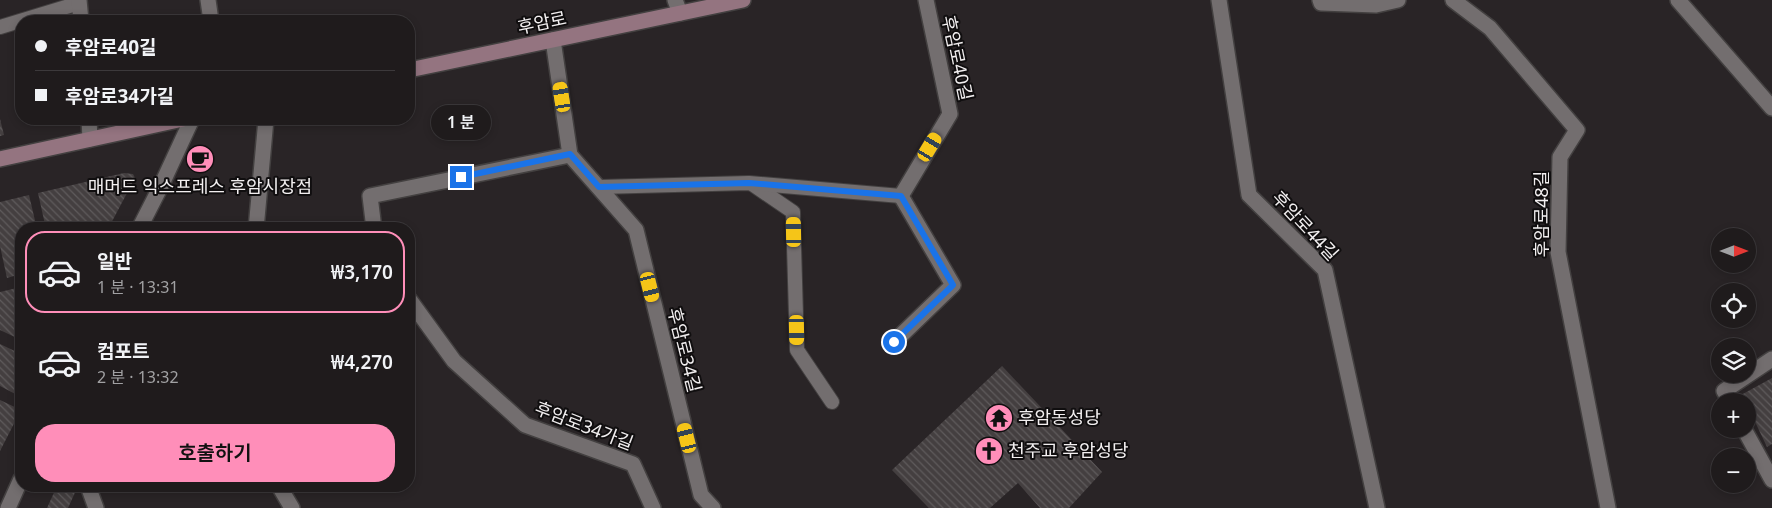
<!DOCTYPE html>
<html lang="ko">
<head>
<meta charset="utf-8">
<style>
  body { margin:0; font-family:"Noto Sans","Noto Sans KR",sans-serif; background:#272425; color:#f1f3f6; height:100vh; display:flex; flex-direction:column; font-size:19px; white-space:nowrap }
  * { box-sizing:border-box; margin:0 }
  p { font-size:16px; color:#a1a1a3 }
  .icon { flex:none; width:28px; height:28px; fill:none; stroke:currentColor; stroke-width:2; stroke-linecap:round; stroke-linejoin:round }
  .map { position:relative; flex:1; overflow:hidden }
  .details { position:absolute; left:15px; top:222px; width:400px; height:270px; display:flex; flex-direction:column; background:#1f1b1c; border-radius:20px; box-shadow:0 2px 8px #0003,0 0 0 1px #3c393b }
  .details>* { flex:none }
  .guide { position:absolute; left:15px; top:15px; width:400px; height:110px; border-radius:20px; box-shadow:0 2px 8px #0003,0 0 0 1px #3c393b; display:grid; align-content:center; height:110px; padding:0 20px; background:#1f1b1c }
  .needle { width:32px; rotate:90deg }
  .fabs { position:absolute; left:1711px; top:228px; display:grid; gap:10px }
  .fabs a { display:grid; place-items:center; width:45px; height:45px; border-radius:50%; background:#1f1b1c; box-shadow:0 2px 8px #0003,0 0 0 1px #3c393b; font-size:25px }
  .end { position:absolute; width:22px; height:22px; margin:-11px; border:6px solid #1a73e8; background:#fff; box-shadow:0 0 0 2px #fff }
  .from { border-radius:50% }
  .bubble { position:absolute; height:35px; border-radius:18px; background:#1f1b1c; box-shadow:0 2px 8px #0003,0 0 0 1px #3c393b; font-size:16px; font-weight:600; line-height:35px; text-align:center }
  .car { position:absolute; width:15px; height:30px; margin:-15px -8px; border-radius:6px; box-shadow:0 0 4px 1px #0007; background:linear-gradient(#f5c518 24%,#345 0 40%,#f5c518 0 76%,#345 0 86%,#f5c518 0) }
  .guide b { display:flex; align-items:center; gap:18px; height:48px; font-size:19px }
  .guide b+b { border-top:1px solid #3c393b }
  .guide i { width:12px; height:12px; background:#f1f3f6 }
  ul { padding:9px 0 0; list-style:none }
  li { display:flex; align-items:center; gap:15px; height:82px; margin:0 10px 8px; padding:0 10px; border:2px solid transparent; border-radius:20px }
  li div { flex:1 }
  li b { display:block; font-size:19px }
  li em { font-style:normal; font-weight:600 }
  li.active { border-color:#ff8eb9 }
  li>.icon { width:45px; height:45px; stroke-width:1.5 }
  .cta { display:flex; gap:10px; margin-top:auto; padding:10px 20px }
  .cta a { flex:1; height:58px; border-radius:20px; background:#ff8eb9; color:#111; font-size:20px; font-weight:600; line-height:58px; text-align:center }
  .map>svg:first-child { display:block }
  .building { fill:url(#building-back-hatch) }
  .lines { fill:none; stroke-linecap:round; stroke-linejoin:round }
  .service-casing { stroke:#434040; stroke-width:16 }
  .minor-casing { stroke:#434040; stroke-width:18 }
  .secondary-casing { stroke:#434040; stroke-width:18 }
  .service { stroke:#736e6f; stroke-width:14 }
  .minor { stroke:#736e6f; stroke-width:15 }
  .secondary { stroke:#947480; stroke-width:15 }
  .route { stroke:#1a73e8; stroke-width:6 }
  .labels { text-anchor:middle; stroke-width:4; stroke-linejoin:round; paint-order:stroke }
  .street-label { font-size:18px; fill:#f2eff0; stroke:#100e0f }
  .poi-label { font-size:18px; fill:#f2eff0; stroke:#100e0f; text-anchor:start }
</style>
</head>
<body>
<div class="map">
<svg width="1772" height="508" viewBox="0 0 1772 508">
  <defs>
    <pattern id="building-back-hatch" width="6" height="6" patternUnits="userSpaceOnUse" patternTransform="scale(1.25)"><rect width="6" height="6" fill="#443f40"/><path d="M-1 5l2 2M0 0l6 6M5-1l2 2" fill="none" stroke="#5f5b5c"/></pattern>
  </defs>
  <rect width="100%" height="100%" fill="#292426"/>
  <g class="building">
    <polygon points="0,119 4,135 0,136"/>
    <polygon points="124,173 133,174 135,178 108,229 46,229 38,193"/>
    <polygon points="29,195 37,229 21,229 21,274 7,278 0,246 0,202"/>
    <polygon points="21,287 21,340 0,330 0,292"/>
    <polygon points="0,344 21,354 21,397 0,386"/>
    <polygon points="1002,366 1102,472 1069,508 1040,508 1018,483 990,508 929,508 892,470"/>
    <polygon points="1772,378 1772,444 1767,447 1748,407 1748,401 1745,401 1741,395"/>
    <polygon points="0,400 21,410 0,451"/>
    <polygon points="57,486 78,486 68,508 47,508"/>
  </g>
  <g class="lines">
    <defs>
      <g id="service">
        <polyline points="0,27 79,3"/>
        <polyline points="752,184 793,212 797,350 832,402"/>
        <polyline points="599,187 749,183 901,196"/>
      </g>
      <g id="minor">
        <polyline points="79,0 81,21"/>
        <polyline points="208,0 211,21"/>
        <polyline points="675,0 680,13"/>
        <polyline points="1219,0 1249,195 1325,270 1377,508"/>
        <polyline points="1320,0 1321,3 1376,5 1398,0"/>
        <polyline points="1453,0 1490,28 1577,130 1560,157 1558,252 1608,508"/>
        <polyline points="1678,0 1772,108"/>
        <polyline points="553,40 570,155 636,230 701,495 713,508"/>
        <polyline points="89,119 90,139"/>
        <polyline points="139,229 161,186 192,119"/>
        <polyline points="256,229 266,119"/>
        <polyline points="374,229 370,196 570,155"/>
        <polyline points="409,299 454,361 525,425 633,464 653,508"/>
        <polyline points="894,342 953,285 901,196 950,114 926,0"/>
        <polyline points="1730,401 1724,391 1772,359"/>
        <polyline points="1744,429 1772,480"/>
        <polyline points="88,486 96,508"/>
        <polyline points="279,486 292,508"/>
        <polyline points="8,508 21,479"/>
      </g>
      <g id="secondary">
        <polyline points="409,70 743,0"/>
        <polyline points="0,159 183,119"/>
      </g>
    </defs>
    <use href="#service" class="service-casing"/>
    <use href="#minor" class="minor-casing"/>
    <use href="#secondary" class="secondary-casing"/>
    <use href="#service" class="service"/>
    <use href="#minor" class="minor"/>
    <use href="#secondary" class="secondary"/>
  </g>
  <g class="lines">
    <polyline class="route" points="461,177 570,154 599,187 749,183 901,196 953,285 894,342"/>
  </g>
  <defs>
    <symbol id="cafe-disc" viewBox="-11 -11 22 22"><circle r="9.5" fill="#ff8eb9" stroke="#100e0f"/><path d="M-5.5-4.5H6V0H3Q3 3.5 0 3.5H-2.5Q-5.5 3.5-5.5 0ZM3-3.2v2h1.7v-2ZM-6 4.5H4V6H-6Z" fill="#111"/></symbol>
    <symbol id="temple-disc" viewBox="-11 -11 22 22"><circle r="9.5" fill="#ff8eb9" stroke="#100e0f"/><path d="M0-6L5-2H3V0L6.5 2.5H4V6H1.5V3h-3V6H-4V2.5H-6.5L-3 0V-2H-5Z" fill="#111"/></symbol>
    <symbol id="church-disc" viewBox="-11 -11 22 22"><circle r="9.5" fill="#ff8eb9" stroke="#100e0f"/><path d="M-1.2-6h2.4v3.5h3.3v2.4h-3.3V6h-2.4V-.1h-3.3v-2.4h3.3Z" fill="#111"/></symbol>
  </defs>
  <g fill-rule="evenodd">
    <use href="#cafe-disc" x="184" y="143" width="32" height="32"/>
    <use href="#temple-disc" x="983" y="402" width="32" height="32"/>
    <use href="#church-disc" x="973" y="435" width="32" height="32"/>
  </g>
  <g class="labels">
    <g class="street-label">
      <text transform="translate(542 23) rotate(-12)" y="6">후암로</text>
      <text transform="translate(957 58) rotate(78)" y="6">후암로40길</text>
      <text transform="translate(1542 214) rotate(-90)" y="6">후암로48길</text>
      <text transform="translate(1305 226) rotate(47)" y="6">후암로44길</text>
      <text transform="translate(684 350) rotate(76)" y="6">후암로34길</text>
      <text transform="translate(584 426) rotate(21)" y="6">후암로34가길</text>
    </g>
    <g class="poi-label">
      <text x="200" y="193" text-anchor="middle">매머드 익스프레스 후암시장점</text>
      <text x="1018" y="424">후암동성당</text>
      <text x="1008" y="457">천주교 후암성당</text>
    </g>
  </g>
</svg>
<div class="fabs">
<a><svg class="needle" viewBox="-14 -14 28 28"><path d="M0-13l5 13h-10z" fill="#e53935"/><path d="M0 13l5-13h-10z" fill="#a1a1a3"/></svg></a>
<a><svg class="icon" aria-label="locate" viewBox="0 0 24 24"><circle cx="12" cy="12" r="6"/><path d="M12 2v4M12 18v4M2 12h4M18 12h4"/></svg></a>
<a><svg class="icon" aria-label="layers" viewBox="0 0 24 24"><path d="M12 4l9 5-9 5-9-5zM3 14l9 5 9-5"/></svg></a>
<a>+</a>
<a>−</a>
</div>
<i class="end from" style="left:894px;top:342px"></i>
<i class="end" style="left:461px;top:177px"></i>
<div class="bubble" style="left:431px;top:105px;width:60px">1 분</div>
<i class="car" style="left:562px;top:97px;rotate:351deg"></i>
<i class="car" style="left:930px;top:147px;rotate:31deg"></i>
<i class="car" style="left:794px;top:232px;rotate:359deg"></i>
<i class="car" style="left:650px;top:287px;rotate:166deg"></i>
<i class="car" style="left:797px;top:330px;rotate:179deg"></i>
<i class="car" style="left:687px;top:438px;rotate:346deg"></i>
<div class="guide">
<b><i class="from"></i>후암로40길</b>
<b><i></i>후암로34가길</b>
</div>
<section class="details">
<ul>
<li class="active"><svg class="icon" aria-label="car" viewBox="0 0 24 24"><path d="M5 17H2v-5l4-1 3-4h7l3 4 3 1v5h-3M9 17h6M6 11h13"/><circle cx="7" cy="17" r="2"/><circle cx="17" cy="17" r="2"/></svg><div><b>일반</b><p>1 분 · 13:31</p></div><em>₩3,170</em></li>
<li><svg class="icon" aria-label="car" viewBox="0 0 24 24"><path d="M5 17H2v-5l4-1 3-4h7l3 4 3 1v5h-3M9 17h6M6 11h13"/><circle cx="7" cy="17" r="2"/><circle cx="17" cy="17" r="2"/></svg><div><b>컴포트</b><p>2 분 · 13:32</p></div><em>₩4,270</em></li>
</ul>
<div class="cta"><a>호출하기</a></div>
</section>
</div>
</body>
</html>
